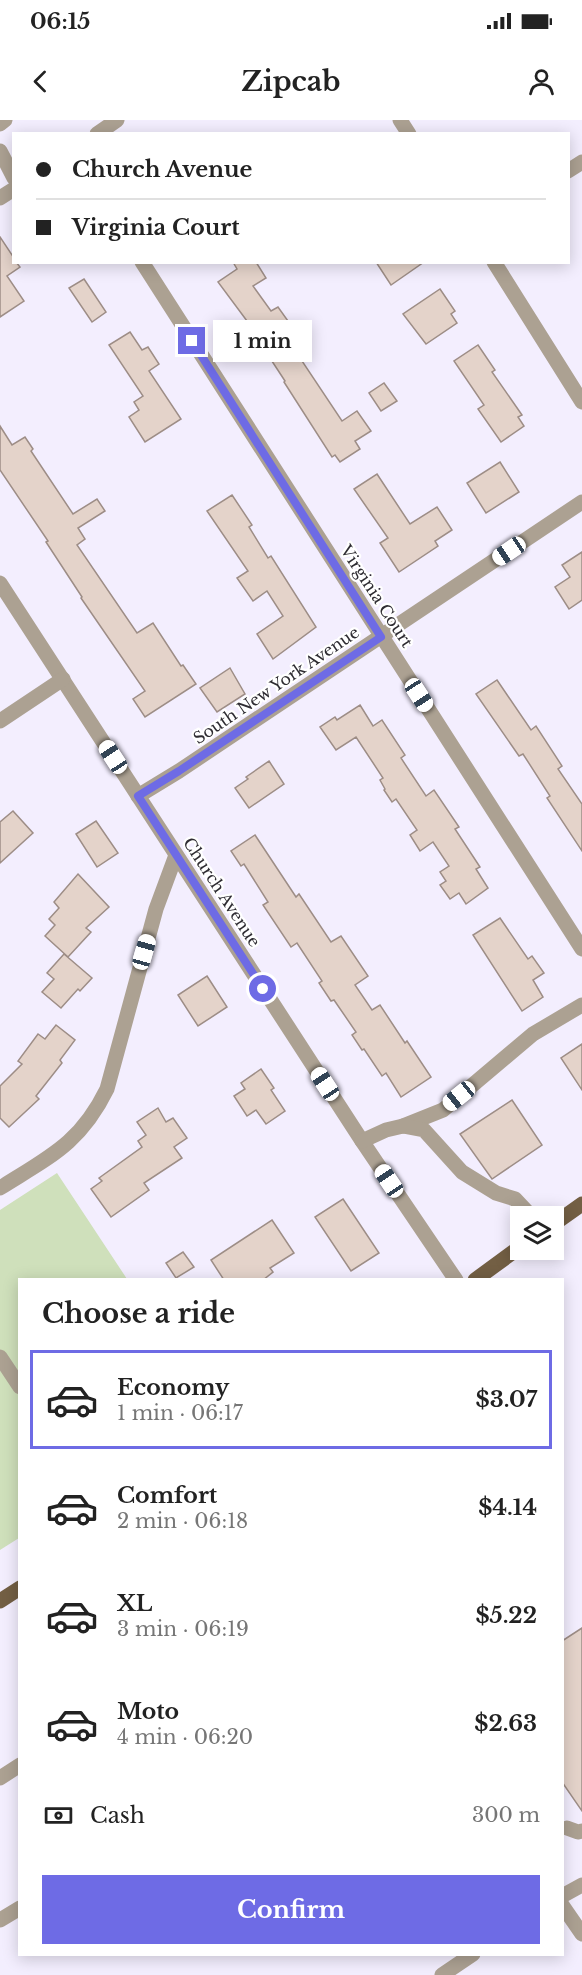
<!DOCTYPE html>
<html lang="en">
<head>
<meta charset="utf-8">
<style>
  body { margin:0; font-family:"Libre Baskerville",serif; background:#f6f6f6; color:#222; height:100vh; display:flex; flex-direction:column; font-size:22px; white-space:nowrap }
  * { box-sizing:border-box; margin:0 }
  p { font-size:20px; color:#767676 }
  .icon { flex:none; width:33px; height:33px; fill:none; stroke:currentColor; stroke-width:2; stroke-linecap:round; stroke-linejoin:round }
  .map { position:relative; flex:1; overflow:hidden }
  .details { position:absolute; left:18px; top:1158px; width:546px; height:678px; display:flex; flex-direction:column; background:#fff; border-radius:0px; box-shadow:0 3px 15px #0003 }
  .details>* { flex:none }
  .banner { position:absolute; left:12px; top:12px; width:558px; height:132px; border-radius:0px; box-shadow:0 3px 15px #0003; display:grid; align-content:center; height:132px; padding:0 24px; background:#fff }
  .fabs { position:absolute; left:510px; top:1086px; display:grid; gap:12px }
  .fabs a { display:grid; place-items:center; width:54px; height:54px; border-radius:0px; background:#fff; box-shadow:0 3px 15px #0003; font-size:30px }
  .end { position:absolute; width:27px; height:27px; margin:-14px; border:8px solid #6e6be5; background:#fff; box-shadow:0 0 0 3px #fff }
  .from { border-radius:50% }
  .bubble { position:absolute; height:42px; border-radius:0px; background:#fff; box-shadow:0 3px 15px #0003; font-size:20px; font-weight:700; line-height:42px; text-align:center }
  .car { position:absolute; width:18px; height:36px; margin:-18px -9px; border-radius:8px; box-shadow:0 0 4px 2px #0007; background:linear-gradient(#fff 24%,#345 0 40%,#fff 0 76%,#345 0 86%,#fff 0) }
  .banner b { display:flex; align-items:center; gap:21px; height:57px; font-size:22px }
  .banner b+b { border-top:2px solid #e0e0e0 }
  .banner i { width:15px; height:15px; background:#222 }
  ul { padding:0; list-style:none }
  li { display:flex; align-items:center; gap:18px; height:99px; margin:0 12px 9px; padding:0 12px; border:3px solid transparent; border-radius:0px }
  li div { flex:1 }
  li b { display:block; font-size:22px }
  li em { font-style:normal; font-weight:700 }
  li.current { border-color:#6e6be5 }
  li>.icon { width:54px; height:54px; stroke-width:1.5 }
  h2 { padding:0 24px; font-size:27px; line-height:72px }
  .pay { display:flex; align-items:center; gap:15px; height:66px; padding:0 24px; font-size:22px }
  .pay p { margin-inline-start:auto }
  .primary-button { display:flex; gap:12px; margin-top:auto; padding:12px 24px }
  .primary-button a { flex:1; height:69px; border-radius:0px; background:#6e6be5; color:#fff; font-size:24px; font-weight:700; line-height:69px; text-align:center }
  .status { display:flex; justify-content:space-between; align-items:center; height:42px; padding:0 30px; background:#fff; direction:ltr }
  .status svg { height:16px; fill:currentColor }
  header { display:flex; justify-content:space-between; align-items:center; height:78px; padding:0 24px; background:#fff; font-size:27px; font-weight:700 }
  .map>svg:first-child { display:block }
  .green { fill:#cfe0bb }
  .building { fill:#e4d3ca; stroke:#9d8d86; stroke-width:1.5 }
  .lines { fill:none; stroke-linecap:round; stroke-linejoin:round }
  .minor { stroke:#aca192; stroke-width:15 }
  .major { stroke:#735f44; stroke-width:15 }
  .route { stroke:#6e6be5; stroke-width:8 }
  .labels { text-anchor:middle; stroke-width:4.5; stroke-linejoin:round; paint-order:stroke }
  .street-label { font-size:16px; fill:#2e2c32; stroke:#fff }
</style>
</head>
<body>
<div class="status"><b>06:15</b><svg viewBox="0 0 49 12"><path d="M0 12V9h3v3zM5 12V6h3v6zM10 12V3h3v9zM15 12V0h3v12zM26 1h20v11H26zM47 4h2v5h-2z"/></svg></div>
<header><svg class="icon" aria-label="back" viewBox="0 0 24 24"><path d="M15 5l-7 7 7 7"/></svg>Zipcab<svg class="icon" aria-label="person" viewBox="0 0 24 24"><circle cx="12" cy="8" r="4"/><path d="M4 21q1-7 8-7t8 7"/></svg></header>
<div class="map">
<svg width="582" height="1855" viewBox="0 0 582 1855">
  <rect width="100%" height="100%" fill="#f3eefe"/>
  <polygon class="green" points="57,1053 127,1159 20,1160 19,1418 0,1430 0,1090"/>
  <g class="building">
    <polygon points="0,117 14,138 14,142 16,142 20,147 7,156 24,181 0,197"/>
    <polygon points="233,142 256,142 266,158 253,166 271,191 278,187 293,208 284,214 342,301 357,291 371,311 355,321 360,329 340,342 335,335 332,337 284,262 285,261 249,206 250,205 218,162 237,149"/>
    <polygon points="376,142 424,142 391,165"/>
    <polygon points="84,159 106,192 92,202 69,168"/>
    <polygon points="440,169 455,191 451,194 457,203 426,224 403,194"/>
    <polygon points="130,212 142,230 148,227 159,244 149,251 181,299 145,322 129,297 139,290 134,282 143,276 109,225"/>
    <polygon points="478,225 495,250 492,252 522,295 518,297 524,306 501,322 478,289 484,285 454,241"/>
    <polygon points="384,263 397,281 381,291 369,273"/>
    <polygon points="0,306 12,325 25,317 33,329 31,331 73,394 97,379 105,391 78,408 85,419 77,425 137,513 153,503 181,546 183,545 196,564 145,597 133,579 145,571 81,478 82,477 46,422 48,421 0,350"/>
    <polygon points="500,342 519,372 486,393 467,363"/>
    <polygon points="377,354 410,404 437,387 452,410 435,421 438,426 399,452 380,423 388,418 354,369"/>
    <polygon points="232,375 252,405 249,407 268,438 271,436 316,507 273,539 257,514 283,496 267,471 253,481 237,458 248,451 207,391"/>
    <polygon points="582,432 582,480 569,489 555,467 570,457 562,445"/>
    <polygon points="230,548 245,574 217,592 200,568"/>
    <polygon points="497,560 531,610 536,606 562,646 558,649 582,684 582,731 547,678 550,676 523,634 519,636 476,574"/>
    <polygon points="360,585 373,606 382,600 405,635 401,638 426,676 434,670 459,707 455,709 480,747 476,749 488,768 466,784 459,773 450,779 440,765 446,761 440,752 449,746 433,722 420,731 410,715 417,710 396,679 392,682 384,670 385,669 380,660 383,658 356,617 336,630 320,607 335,597 337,600"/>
    <polygon points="269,641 284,664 249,688 235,668 248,659 246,657"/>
    <polygon points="13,691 33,713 0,743 0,702"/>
    <polygon points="96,701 118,733 97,747 76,714"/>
    <polygon points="255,715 296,777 299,774 331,822 341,816 368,856 355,865 372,890 380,885 405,923 407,921 431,957 401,977 386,953 382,956 364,929 362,930 352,915 356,912 334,880 331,881 319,863 322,861 297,823 291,827 263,785 268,782 244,744 241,746 231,731"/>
    <polygon points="78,754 109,787 86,808 91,812 68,837 45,816 55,805 49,799 59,788 54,782"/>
    <polygon points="500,798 528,839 532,836 544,853 533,860 543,877 522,891 473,815"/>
    <polygon points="64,834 92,858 80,871 78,869 61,888 42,872 54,859 47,853"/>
    <polygon points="207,856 227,887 198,906 178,875"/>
    <polygon points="56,905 75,920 60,940 62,943 36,976 39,979 9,1007 0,998 0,966 22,944 18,941 38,914 45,919"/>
    <polygon points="582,924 582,970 561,938"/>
    <polygon points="261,949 274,968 271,970 285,991 266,1004 256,990 247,996 234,976 245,969 241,963"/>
    <polygon points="512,980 542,1025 492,1059 460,1014"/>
    <polygon points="158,988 166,1002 173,998 187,1018 174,1027 182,1038 144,1063 149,1070 111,1097 91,1069 102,1061 99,1058 142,1027 138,1021 146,1015 137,1002"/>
    <polygon points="343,1079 379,1133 351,1151 315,1097"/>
    <polygon points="272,1100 294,1133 270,1148 273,1152 263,1160 224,1160 211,1140"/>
    <polygon points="183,1132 194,1147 176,1158 166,1143"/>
    <polygon points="582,1508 582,1691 562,1662 562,1521"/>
  </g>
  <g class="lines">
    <g class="minor">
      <polyline points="400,0 409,14"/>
      <polyline points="0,4 5,0"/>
      <polyline points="97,14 117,0"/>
      <polyline points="0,31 14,58"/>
      <polyline points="568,51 582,42"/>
      <polyline points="0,78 14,69"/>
      <polyline points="142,142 582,829"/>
      <polyline points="494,142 582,282"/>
      <polyline points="0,463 362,1021 456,1160"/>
      <polyline points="0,601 63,559"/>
      <polyline points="138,676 179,651 582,382"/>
      <polyline points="403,1006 443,990 533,914 582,885"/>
      <polyline points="362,1021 386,1010 403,1006 424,1010 462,1052 496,1073 515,1079 531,1096"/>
      <path d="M0,1068C49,1037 80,1024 107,969L156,789L176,735"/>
      <polyline points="0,1237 20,1267"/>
      <polyline points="0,1658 20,1645"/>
      <polyline points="567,1708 578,1712 582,1711"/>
      <polyline points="562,1776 582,1765"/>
      <polyline points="562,1785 582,1814"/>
      <polyline points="0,1800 20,1788"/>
      <polyline points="442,1855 473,1834"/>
    </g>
    <g class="major">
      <polyline points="554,1104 582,1084"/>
      <polyline points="475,1160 520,1127"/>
      <polyline points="0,1481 20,1468"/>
    </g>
  </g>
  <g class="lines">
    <polyline class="route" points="192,221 381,517 179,651 138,676 263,869"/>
  </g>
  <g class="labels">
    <g class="street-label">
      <text transform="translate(377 476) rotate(57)" y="6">Virginia Court</text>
      <text transform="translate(276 565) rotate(-34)" y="6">South New York Avenue</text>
      <text transform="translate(222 772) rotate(57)" y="6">Church Avenue</text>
    </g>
  </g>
</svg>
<div class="fabs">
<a><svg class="icon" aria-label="layers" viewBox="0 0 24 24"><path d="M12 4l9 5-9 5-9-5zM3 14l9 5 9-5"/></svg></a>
</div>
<i class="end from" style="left:263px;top:869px"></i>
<i class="end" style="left:192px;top:221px"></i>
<div class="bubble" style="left:213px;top:200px;width:99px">1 min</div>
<i class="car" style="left:509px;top:431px;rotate:236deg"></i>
<i class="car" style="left:419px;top:575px;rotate:147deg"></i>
<i class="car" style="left:113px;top:637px;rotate:327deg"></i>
<i class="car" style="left:144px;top:832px;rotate:16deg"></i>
<i class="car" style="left:325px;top:964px;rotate:327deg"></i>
<i class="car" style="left:459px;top:976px;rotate:231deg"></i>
<i class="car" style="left:389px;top:1061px;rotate:326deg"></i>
<div class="banner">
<b><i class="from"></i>Church Avenue</b>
<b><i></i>Virginia Court</b>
</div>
<section class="details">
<h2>Choose a ride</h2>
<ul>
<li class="current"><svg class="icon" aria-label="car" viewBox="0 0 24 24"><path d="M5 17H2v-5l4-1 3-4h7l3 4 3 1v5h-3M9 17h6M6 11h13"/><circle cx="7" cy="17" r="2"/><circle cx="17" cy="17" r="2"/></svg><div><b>Economy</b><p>1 min · 06:17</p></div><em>$3.07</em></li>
<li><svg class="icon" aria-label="car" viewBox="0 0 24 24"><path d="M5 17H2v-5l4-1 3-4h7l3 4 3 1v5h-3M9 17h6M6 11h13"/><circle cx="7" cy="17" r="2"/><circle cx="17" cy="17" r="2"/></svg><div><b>Comfort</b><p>2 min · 06:18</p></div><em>$4.14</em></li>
<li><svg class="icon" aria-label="car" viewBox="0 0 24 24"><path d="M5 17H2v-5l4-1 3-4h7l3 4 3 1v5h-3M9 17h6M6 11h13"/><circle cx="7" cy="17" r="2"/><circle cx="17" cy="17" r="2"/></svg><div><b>XL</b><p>3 min · 06:19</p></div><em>$5.22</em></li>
<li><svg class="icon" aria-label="car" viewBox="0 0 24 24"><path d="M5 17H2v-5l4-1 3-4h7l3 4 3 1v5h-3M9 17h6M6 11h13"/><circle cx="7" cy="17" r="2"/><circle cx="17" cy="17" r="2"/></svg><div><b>Moto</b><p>4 min · 06:20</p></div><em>$2.63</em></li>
</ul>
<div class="pay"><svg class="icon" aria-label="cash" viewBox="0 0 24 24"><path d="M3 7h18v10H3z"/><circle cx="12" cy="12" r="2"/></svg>Cash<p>300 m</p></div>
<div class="primary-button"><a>Confirm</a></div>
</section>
</div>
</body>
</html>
